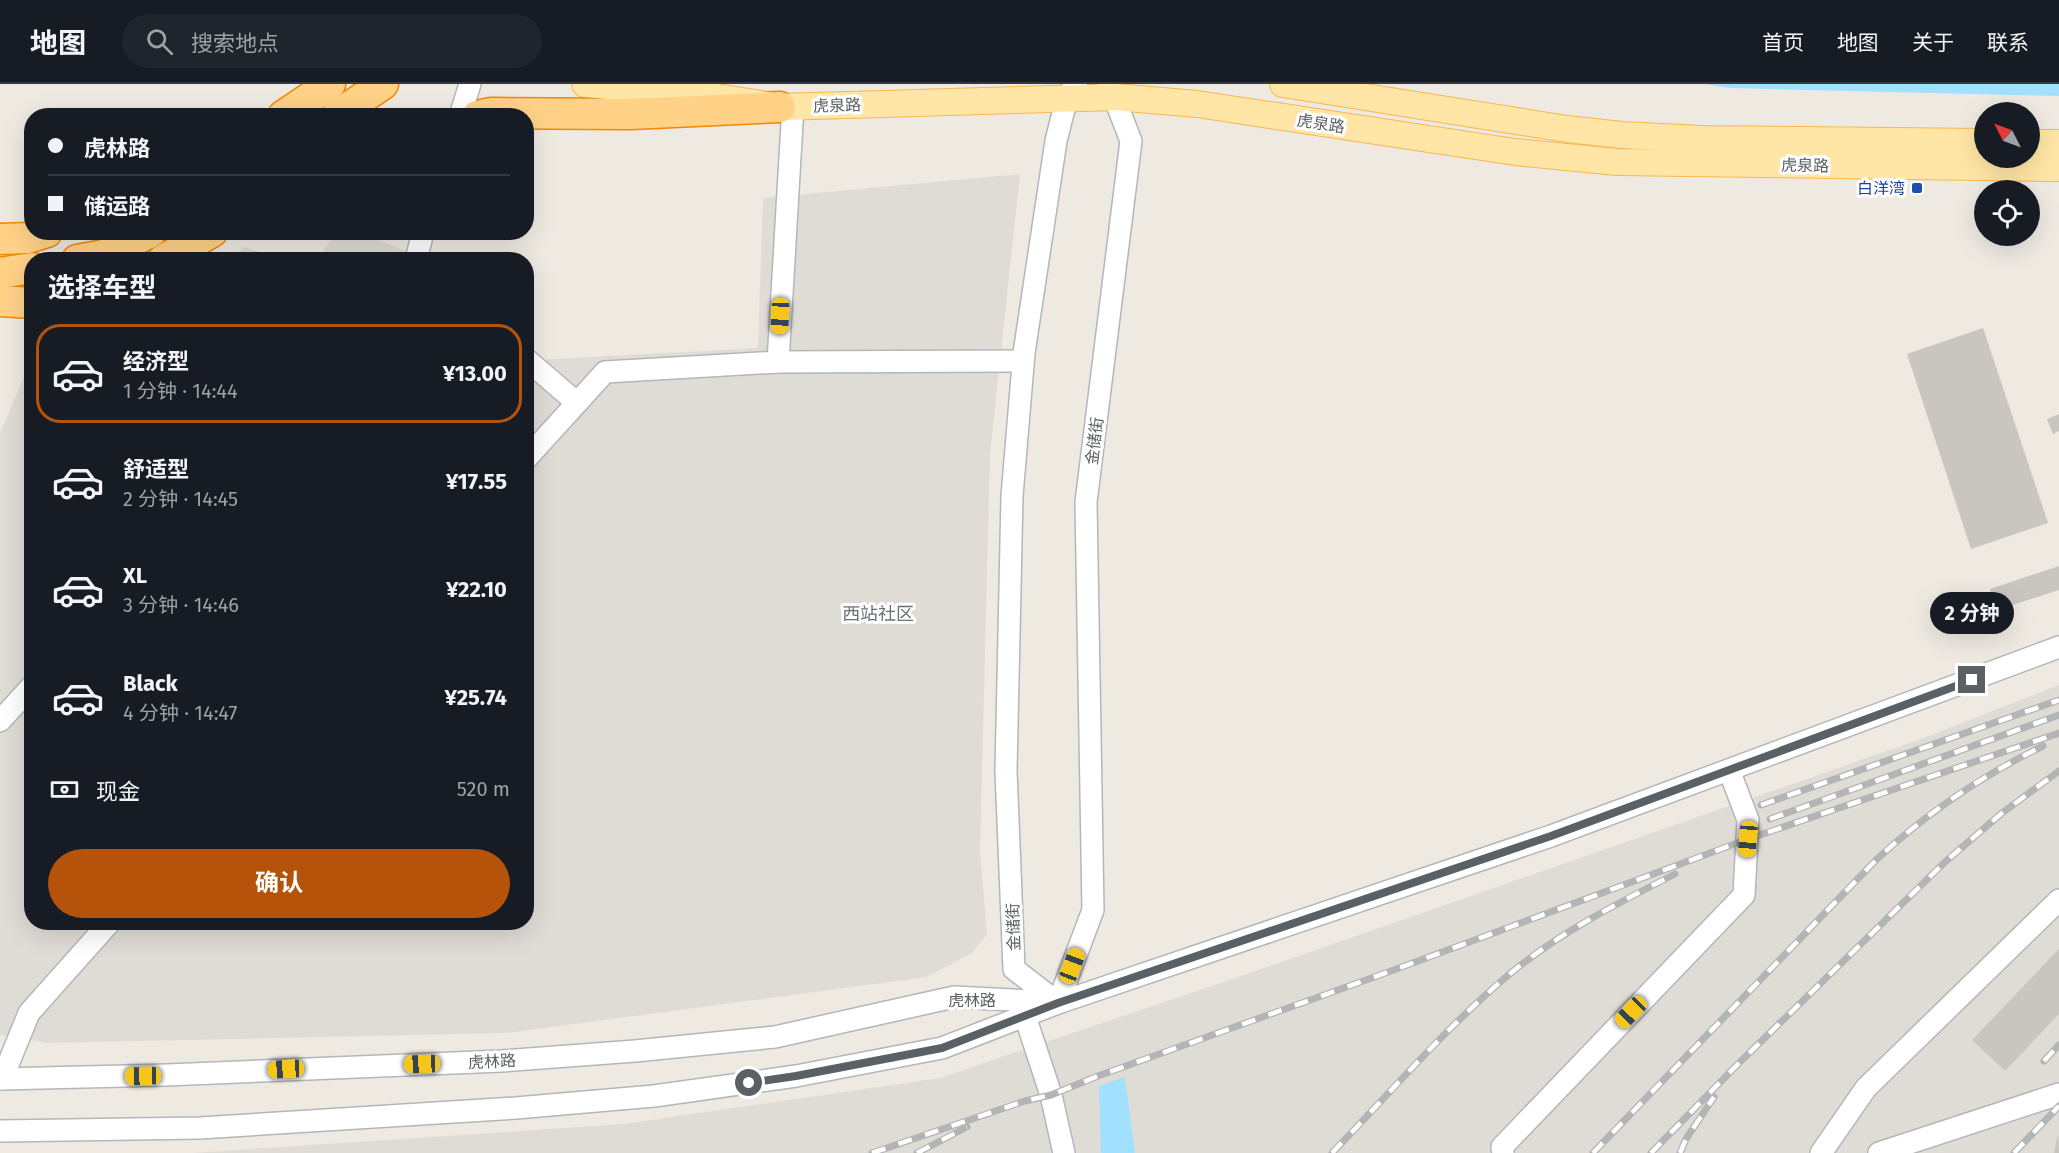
<!DOCTYPE html>
<html lang="zh">
<head>
<meta charset="utf-8">
<style>
  body { margin:0; font-family:"Fira Sans","Noto Sans SC",sans-serif; background:#20242c; color:#f1f3f6; height:100vh; display:flex; flex-direction:column; font-size:22px; white-space:nowrap }
  * { box-sizing:border-box; margin:0 }
  p { font-size:20px; color:#9ea1a6 }
  .icon { flex:none; width:33px; height:33px; fill:none; stroke:currentColor; stroke-width:2; stroke-linecap:round; stroke-linejoin:round }
  .map { position:relative; flex:1; overflow:hidden }
  .side { position:absolute; left:24px; top:168px; width:510px; height:678px; display:flex; flex-direction:column; background:#171b24; border-radius:24px; box-shadow:0 6px 24px #0002 }
  .side>* { flex:none }
  .top-card { position:absolute; left:24px; top:24px; width:510px; height:132px; border-radius:24px; box-shadow:0 6px 24px #0002; display:grid; align-content:center; height:132px; padding:0 24px; background:#171b24 }
  .needle { width:39px; rotate:312deg }
  .tools { position:absolute; left:1974px; top:18px; display:grid; gap:12px }
  .tools a { display:grid; place-items:center; width:66px; height:66px; border-radius:50%; background:#171b24; box-shadow:0 6px 24px #0002; font-size:30px }
  .end { position:absolute; width:27px; height:27px; margin:-14px; border:8px solid #5a6064; background:#fff; box-shadow:0 0 0 3px #fff }
  .from { border-radius:50% }
  .bubble { position:absolute; height:42px; border-radius:21px; background:#171b24; box-shadow:0 6px 24px #0002; font-size:20px; font-weight:700; line-height:42px; text-align:center }
  .car { position:absolute; width:18px; height:36px; margin:-18px -9px; border-radius:8px; box-shadow:0 0 4px 2px #0007; background:linear-gradient(#f5c518 24%,#345 0 40%,#f5c518 0 76%,#345 0 86%,#f5c518 0) }
  .top-card b { display:flex; align-items:center; gap:21px; height:57px; font-size:22px }
  .top-card b+b { border-top:2px solid #363941 }
  .top-card i { width:15px; height:15px; background:#f1f3f6 }
  ul { padding:0; list-style:none }
  li { display:flex; align-items:center; gap:18px; height:99px; margin:0 12px 9px; padding:0 12px; border:3px solid transparent; border-radius:24px }
  li div { flex:1 }
  li b { display:block; font-size:22px }
  li em { font-style:normal; font-weight:700 }
  li.active { border-color:#b45309 }
  li>.icon { width:54px; height:54px; stroke-width:1.5 }
  h2 { padding:0 24px; font-size:27px; line-height:72px }
  .pay { display:flex; align-items:center; gap:15px; height:66px; padding:0 24px; font-size:22px }
  .pay p { margin-inline-start:auto }
  .button { display:flex; gap:12px; margin-top:auto; padding:12px 24px }
  .button a { flex:1; height:69px; border-radius:36px; background:#b45309; color:#fff; font-size:24px; font-weight:700; line-height:69px; text-align:center }
  header { display:flex; align-items:center; gap:36px; box-sizing:border-box; height:84px; padding:0 30px; background:#171b24; border-bottom:2px solid #363941 }
  header strong { font-size:28px }
  nav { display:flex; gap:33px; margin-inline-start:auto; font-size:21px }
  .search { width:420px; height:54px; background:#20242c; display:flex; align-items:center; gap:15px; box-sizing:border-box; padding:0 21px; border-radius:33px; color:#9ea1a6; font-size:22px }
  .map>svg:first-child { display:block }
  .industrial { fill:#dfdcd6 }
  .water { fill:#a1e1ff }
  .building { fill:#c9c5bf }
  .lines { fill:none; stroke-linecap:round; stroke-linejoin:round }
  .minor-casing { stroke:#b3b6ba; stroke-width:24 }
  .major-casing { stroke:#fab64f; stroke-width:28 }
  .highway-casing { stroke:#f08800; stroke-width:33 }
  .minor { stroke:#fff; stroke-width:21 }
  .major { stroke:#ffe6a6; stroke-width:26 }
  .highway { stroke:#ffd288; stroke-width:30 }
  .rail-casing { stroke:#b3b4b5; stroke-width:7 }
  .rail { stroke:#fff; stroke-width:4.5; stroke-dasharray:14; stroke-linecap:butt }
  .route { stroke:#5a6064; stroke-width:8 }
  .transit-dot { fill:#1a4fb4; stroke:#fff; stroke-width:2 }
  .labels { text-anchor:middle; stroke-width:6; stroke-linejoin:round; paint-order:stroke }
  .street-label { font-size:16px; fill:#5a6064; stroke:#fff }
  .transit-label { font-size:16px; fill:#164399; stroke:#fff; text-anchor:end }
  .neighbourhood-label { font-size:18px; fill:#6b7276; stroke:#fff }
</style>
</head>
<body>
<header>
<strong>地图</strong>
<div class="search"><svg class="icon" aria-label="search" viewBox="0 0 24 24"><circle cx="10" cy="10" r="6"/><path d="M15 15l6 6"/></svg>搜索地点</div>
<nav><a>首页</a><a>地图</a><a>关于</a><a>联系</a></nav>
</header>
<div class="map">
<svg width="2059" height="1069" viewBox="0 0 2059 1069">
  <rect width="100%" height="100%" fill="#eeeae2"/>
  <g class="industrial">
    <polygon points="1020,90 990,370 980,767 987,850 972,869 927,893 507,949 47,959 0,951 0,349 31,277 32,838 526,838 527,270 535,276 758,264 763,114"/>
    <polygon points="336,148 361,149 408,168 417,176 317,176"/>
    <polygon points="244,163 281,175 231,175"/>
    <polygon points="2059,601 2059,1069 192,1069 624,1040 940,994 1253,888 1921,655"/>
  </g>
  <g class="water">
    <polygon points="1704,0 2059,0 2059,12 1731,4"/>
    <polygon points="1125,993 1135,1069 1101,1069 1099,1002"/>
  </g>
  <g class="building">
    <polygon points="1983,244 2048,439 1971,465 1907,270"/>
    <polygon points="526,319 533,325 526,333"/>
    <polygon points="2059,330 2059,347 2053,350 2047,335"/>
    <polygon points="2059,482 2059,506 1997,526 1990,505"/>
    <polygon points="2059,865 2059,930 2005,987 1972,956"/>
    <polygon points="2058,1050 2059,1069 2054,1069"/>
  </g>
  <g class="lines">
    <defs>
      <g id="minor">
        <polyline points="1076,0 1067,13 1056,57 1024,269 1012,412 1006,687 1014,885 1058,919 1093,826 1086,418 1131,57 1109,0"/>
        <polyline points="460,32 470,0"/>
        <polyline points="416,176 423,148"/>
        <polyline points="526,275 577,319"/>
        <polyline points="778,278 793,22"/>
        <polyline points="526,375 605,288 778,278 1023,277"/>
        <polyline points="0,637 32,602"/>
        <polyline points="1025,932 1051,1011 1064,1069"/>
        <polyline points="0,995 167,991 502,977 635,967 775,953 954,913 1052,918"/>
        <polyline points="2,995 29,929 110,838"/>
        <polyline points="0,1047 200,1044 516,1024 654,1012 796,992 942,964 1058,919 1551,752 2059,563"/>
        <polyline points="1503,1069 1502,1063 1744,811 1748,736 1729,686"/>
        <polyline points="1821,1069 1866,1004 2059,816"/>
        <polyline points="1879,1069 2059,1010"/>
      </g>
      <g id="major">
        <polyline points="585,0 697,10 780,23 1116,13 1197,20 1515,68 1617,78 2059,84"/>
        <polyline points="1283,0 1567,45 1622,51 1701,55 1984,58"/>
        <polyline points="2030,59 2059,59"/>
      </g>
      <g id="highway">
        <polyline points="283,32 330,0"/>
        <polyline points="336,32 383,0"/>
        <polyline points="477,32 490,29 631,30 780,23"/>
        <polyline points="0,155 28,154 47,148"/>
        <polyline points="77,176 104,171 151,148"/>
        <polyline points="163,176 212,148"/>
        <polyline points="0,189 32,184"/>
        <polyline points="0,217 32,219"/>
      </g>
    </defs>
    <use href="#minor" class="minor-casing"/>
    <use href="#major" class="major-casing"/>
    <use href="#highway" class="highway-casing"/>
    <use href="#minor" class="minor"/>
    <use href="#major" class="major"/>
    <use href="#highway" class="highway"/>
    <defs>
      <g id="rail">
        <polyline points="1761,721 2059,616"/>
        <polyline points="1770,735 2059,631"/>
        <polyline points="2044,977 2059,961"/>
        <polyline points="872,1069 1025,1017 1051,1011 1098,992 1391,887 1748,755 2059,649"/>
        <polyline points="917,1069 967,1043"/>
        <path d="M1332,1069C1391,1008 1447,942 1512,888C1561,848 1618,819 1675,790"/>
        <path d="M1593,1069L1877,775C1927,729 1981,692 2043,662"/>
        <polyline points="1651,1069 1738,980 1946,777 2002,729 2059,687"/>
        <polyline points="1680,1069 1686,1055 1714,1013"/>
        <polyline points="2014,1069 2059,1022"/>
      </g>
    </defs>
    <use href="#rail" class="rail-casing"/>
    <use href="#rail" class="rail"/>
  </g>
  <g class="lines">
    <polyline class="route" points="749,999 796,992 942,964 1058,919 1551,752 1972,596"/>
  </g>
  <rect class="transit-dot" x="1911" y="98" width="12" height="12" rx="3"/>
  <g class="labels">
    <g class="street-label">
      <text transform="translate(837 21) rotate(-2)" y="6">虎泉路</text>
      <text transform="translate(1321 39) rotate(9)" y="6">虎泉路</text>
      <text transform="translate(1805 81) rotate(1)" y="6">虎泉路</text>
      <text transform="translate(1094 357) rotate(-83)" y="6">金储街</text>
      <text transform="translate(1013 843) rotate(-92)" y="6">金储街</text>
      <text x="972" y="922">虎林路</text>
      <text transform="translate(492 977) rotate(-3)" y="6">虎林路</text>
    </g>
    <g class="transit-label">
      <text x="1905" y="110">白洋湾</text>
    </g>
    <g class="neighbourhood-label">
      <text x="878" y="536">西站社区</text>
    </g>
  </g>
</svg>
<div class="tools">
<a><svg class="needle" viewBox="-14 -14 28 28"><path d="M0-13l5 13h-10z" fill="#e53935"/><path d="M0 13l5-13h-10z" fill="#9ea1a6"/></svg></a>
<a><svg class="icon" aria-label="locate" viewBox="0 0 24 24"><circle cx="12" cy="12" r="6"/><path d="M12 2v4M12 18v4M2 12h4M18 12h4"/></svg></a>
</div>
<i class="end from" style="left:749px;top:999px"></i>
<i class="end" style="left:1972px;top:596px"></i>
<div class="bubble" style="left:1930px;top:508px;width:84px">2 分钟</div>
<i class="car" style="left:780px;top:232px;rotate:183deg"></i>
<i class="car" style="left:1748px;top:755px;rotate:185deg"></i>
<i class="car" style="left:1072px;top:882px;rotate:21deg"></i>
<i class="car" style="left:1631px;top:928px;rotate:224deg"></i>
<i class="car" style="left:422px;top:980px;rotate:268deg"></i>
<i class="car" style="left:286px;top:985px;rotate:267deg"></i>
<i class="car" style="left:143px;top:992px;rotate:269deg"></i>
<div class="top-card">
<b><i class="from"></i>虎林路</b>
<b><i></i>储运路</b>
</div>
<section class="side">
<h2>选择车型</h2>
<ul>
<li class="active"><svg class="icon" aria-label="car" viewBox="0 0 24 24"><path d="M5 17H2v-5l4-1 3-4h7l3 4 3 1v5h-3M9 17h6M6 11h13"/><circle cx="7" cy="17" r="2"/><circle cx="17" cy="17" r="2"/></svg><div><b>经济型</b><p>1 分钟 · 14:44</p></div><em>¥13.00</em></li>
<li><svg class="icon" aria-label="car" viewBox="0 0 24 24"><path d="M5 17H2v-5l4-1 3-4h7l3 4 3 1v5h-3M9 17h6M6 11h13"/><circle cx="7" cy="17" r="2"/><circle cx="17" cy="17" r="2"/></svg><div><b>舒适型</b><p>2 分钟 · 14:45</p></div><em>¥17.55</em></li>
<li><svg class="icon" aria-label="car" viewBox="0 0 24 24"><path d="M5 17H2v-5l4-1 3-4h7l3 4 3 1v5h-3M9 17h6M6 11h13"/><circle cx="7" cy="17" r="2"/><circle cx="17" cy="17" r="2"/></svg><div><b>XL</b><p>3 分钟 · 14:46</p></div><em>¥22.10</em></li>
<li><svg class="icon" aria-label="car" viewBox="0 0 24 24"><path d="M5 17H2v-5l4-1 3-4h7l3 4 3 1v5h-3M9 17h6M6 11h13"/><circle cx="7" cy="17" r="2"/><circle cx="17" cy="17" r="2"/></svg><div><b>Black</b><p>4 分钟 · 14:47</p></div><em>¥25.74</em></li>
</ul>
<div class="pay"><svg class="icon" aria-label="cash" viewBox="0 0 24 24"><path d="M3 7h18v10H3z"/><circle cx="12" cy="12" r="2"/></svg>现金<p>520 m</p></div>
<div class="button"><a>确认</a></div>
</section>
</div>
</body>
</html>
